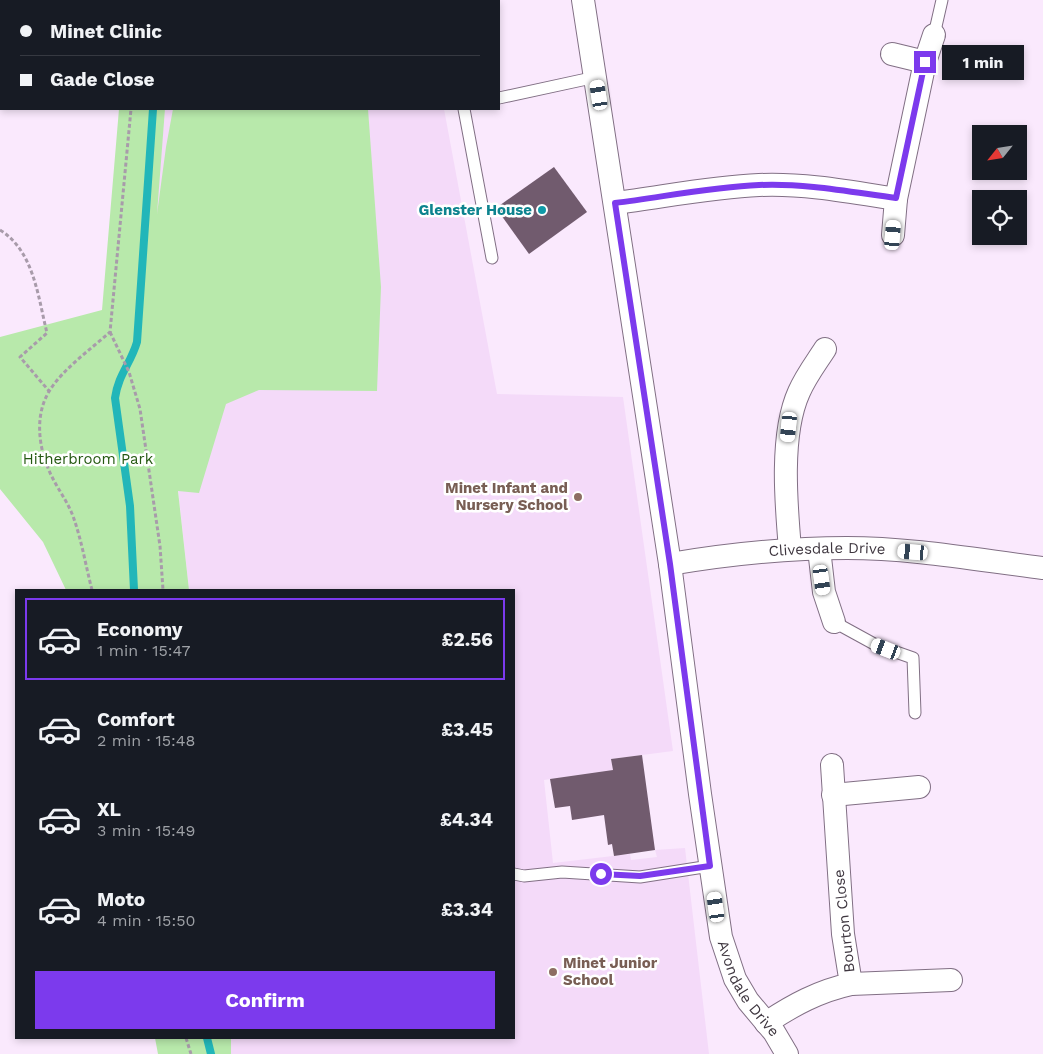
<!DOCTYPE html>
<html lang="en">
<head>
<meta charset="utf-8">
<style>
  body { margin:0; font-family:"Work Sans",sans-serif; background:#20242c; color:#f1f3f6; height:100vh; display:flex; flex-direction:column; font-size:19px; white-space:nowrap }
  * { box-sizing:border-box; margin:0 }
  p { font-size:16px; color:#9ea1a6 }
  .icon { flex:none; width:28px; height:28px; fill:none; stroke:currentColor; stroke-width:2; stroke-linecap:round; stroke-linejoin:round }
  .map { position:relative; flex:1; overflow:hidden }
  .sheet { position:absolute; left:15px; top:589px; width:500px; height:450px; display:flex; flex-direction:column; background:#171b24; border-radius:0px; box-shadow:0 2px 8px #0003 }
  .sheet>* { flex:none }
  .banner { position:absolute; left:0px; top:0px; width:500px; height:110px; box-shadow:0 2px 8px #0003; display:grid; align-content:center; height:110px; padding:0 20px; background:#171b24 }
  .needle { width:32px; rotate:240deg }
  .tools { position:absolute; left:972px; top:125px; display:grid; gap:10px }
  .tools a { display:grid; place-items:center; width:55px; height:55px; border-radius:0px; background:#171b24; box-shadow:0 2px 8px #0003; font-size:25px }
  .end { position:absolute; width:22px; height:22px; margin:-11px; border:6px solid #7c3aed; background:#fff; box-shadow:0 0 0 2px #fff }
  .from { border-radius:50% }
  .bubble { position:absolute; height:35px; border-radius:0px; background:#171b24; box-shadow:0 2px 8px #0003; font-size:16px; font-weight:700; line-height:35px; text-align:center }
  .car { position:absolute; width:15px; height:30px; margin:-15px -8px; border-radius:6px; box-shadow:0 0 4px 1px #0007; background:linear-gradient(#fff 24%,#345 0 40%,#fff 0 76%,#345 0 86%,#fff 0) }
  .banner b { display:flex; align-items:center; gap:18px; height:48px; font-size:19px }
  .banner b+b { border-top:1px solid #363941 }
  .banner i { width:12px; height:12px; background:#f1f3f6 }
  ul { padding:9px 0 0; list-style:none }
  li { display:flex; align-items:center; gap:15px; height:82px; margin:0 10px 8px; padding:0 10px; border:2px solid transparent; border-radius:0px }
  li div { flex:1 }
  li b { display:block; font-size:19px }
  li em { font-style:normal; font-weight:700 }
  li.active { border-color:#7c3aed }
  li>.icon { width:45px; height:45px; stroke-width:1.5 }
  .primary-button { display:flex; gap:10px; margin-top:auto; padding:10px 20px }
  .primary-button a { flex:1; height:58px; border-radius:0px; background:#7c3aed; color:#fff; font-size:20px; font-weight:700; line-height:58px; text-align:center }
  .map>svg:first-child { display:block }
  .built { fill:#f4daf9 }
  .green { fill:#b8e9ab }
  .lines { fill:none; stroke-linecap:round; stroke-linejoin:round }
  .stream { stroke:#22b6b9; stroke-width:8 }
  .building { fill:#715b6e }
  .lane-casing { stroke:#816f84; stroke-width:13 }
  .street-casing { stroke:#816f84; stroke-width:24 }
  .path { stroke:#a89baa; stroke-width:3; stroke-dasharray:4 2.5; stroke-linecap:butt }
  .lane { stroke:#fff; stroke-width:11 }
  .street { stroke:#fff; stroke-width:22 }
  .route { stroke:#7c3aed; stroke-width:6 }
  .culture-dot { fill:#0f9aa8; stroke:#fff; stroke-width:2 }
  .education-dot { fill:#8d6e63; stroke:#fff; stroke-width:2 }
  .labels { text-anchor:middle; stroke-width:5; stroke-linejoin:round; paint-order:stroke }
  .culture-label { font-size:15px; font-weight:bold; fill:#0d838f; stroke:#fff; text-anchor:end }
  .park-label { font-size:15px; fill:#255912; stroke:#fff }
  .education-label { font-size:15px; font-weight:bold; fill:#785e54; stroke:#fff; text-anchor:end }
  .street-label { font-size:15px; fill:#3e363f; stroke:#fff }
</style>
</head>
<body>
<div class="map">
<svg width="1043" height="1054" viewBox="0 0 1043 1054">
  <rect width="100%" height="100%" fill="#fae9fd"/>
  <polygon class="built" points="165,109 444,109 497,394 623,397 673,751 611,759 613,770 544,780 553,863 630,854 631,860 657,857 655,850 685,848 709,1054 231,1054 231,1038 514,1038 514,590 189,590 159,315 155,229"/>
  <g class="green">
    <polygon points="119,109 165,109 157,214 166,147 173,109 368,109 381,287 377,391 259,390 226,404 199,493 178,491 189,590 66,590 43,542 0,489 0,337 102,310"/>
    <polygon points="155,1038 231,1038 231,1054 158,1054"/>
  </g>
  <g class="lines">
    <g class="stream">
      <polyline points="159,1 159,0"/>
      <path d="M134,590L130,506L115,398C118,375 131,363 137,342L153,109"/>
      <polyline points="207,1038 211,1054"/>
    </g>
  </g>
  <g class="building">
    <polygon points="554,167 587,212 529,254 496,208"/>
    <polygon points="642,755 655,850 614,856 612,844 608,845 604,815 572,820 570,806 555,808 550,779 613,770 611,759"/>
  </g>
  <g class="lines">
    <defs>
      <g id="lane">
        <polyline points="443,0 443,1"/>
        <polyline points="934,35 942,0"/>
        <polyline points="499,98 596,77"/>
        <polyline points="464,109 492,258"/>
        <polyline points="834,622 876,645 913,658 915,713"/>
        <polyline points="514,874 524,876 562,872 640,877 710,866"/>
      </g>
      <g id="street">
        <path id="s1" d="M583,0L670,564L700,794L721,937L735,979L748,1001L774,1032L787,1054"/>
        <polyline points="892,54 925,62"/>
        <path d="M615,203C663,197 711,187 759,185C805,183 851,192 896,199"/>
        <polyline points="893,235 896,199 925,62 934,35"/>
        <path d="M790,549C786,503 780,434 799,392C806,376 816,363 825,349"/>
        <polyline points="819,549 824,592 834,622"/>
        <path id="s2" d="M670,564C729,554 787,548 847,548C912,548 978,560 1043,568"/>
        <polyline points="833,795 919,787"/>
        <polyline points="851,984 951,980"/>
        <path d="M766,1023C793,1005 819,991 851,984L843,934L832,765"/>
      </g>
    </defs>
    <use href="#lane" class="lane-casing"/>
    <use href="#street" class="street-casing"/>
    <g class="path">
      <polyline points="140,1 141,0"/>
      <path d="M0,230C34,251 38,297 47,333L20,357L49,391"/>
      <polyline points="110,332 129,372 140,409 160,546 163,590"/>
      <path d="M92,590C86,567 82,542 74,519C68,501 55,486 48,468C38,444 35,413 50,390C63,369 91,349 110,332L131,109"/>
      <polyline points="186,1038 191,1054"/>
    </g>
    <use href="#lane" class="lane"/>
    <use href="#street" class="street"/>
  </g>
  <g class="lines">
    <path class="route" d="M601,874L640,876L710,866L670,564L615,203C663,197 711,187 759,185C805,183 851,192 896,198L925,62"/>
  </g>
  <circle class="culture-dot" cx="542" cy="210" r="5"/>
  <g class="education-dot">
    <circle cx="578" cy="497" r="5"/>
    <circle cx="553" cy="972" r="5"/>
  </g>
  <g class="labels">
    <g class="culture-label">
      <text x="532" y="215">Glenster House</text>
    </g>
    <g class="park-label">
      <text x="88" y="464">Hitherbroom Park</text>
    </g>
    <g class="education-label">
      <text x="568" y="493">Minet Infant and<tspan x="568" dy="17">Nursery School</tspan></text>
      <text x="563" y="968" text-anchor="start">Minet Junior<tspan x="563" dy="17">School</tspan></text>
    </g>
    <g class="street-label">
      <text dy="5" stroke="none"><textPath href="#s2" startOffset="158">Clivesdale Drive</textPath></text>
      <text transform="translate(844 921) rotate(-96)" y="5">Bourton Close</text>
      <text dy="5" stroke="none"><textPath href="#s1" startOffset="1006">Avondale Drive</textPath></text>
    </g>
  </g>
</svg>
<div class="tools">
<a><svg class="needle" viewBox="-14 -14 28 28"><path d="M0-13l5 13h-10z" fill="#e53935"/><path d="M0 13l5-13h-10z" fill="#9ea1a6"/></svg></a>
<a><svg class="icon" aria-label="locate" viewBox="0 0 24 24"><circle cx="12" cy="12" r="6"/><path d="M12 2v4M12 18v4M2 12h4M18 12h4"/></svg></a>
</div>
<i class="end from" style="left:601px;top:874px"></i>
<i class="end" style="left:925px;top:62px"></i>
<div class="bubble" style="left:942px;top:45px;width:82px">1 min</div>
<i class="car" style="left:599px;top:95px;rotate:351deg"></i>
<i class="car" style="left:893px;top:235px;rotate:5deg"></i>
<i class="car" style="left:789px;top:427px;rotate:186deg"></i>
<i class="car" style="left:913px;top:552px;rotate:275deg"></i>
<i class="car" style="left:822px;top:580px;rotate:172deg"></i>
<i class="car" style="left:886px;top:649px;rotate:291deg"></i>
<i class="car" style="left:716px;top:907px;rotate:352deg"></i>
<div class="banner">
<b><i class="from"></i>Minet Clinic</b>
<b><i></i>Gade Close</b>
</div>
<section class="sheet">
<ul>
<li class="active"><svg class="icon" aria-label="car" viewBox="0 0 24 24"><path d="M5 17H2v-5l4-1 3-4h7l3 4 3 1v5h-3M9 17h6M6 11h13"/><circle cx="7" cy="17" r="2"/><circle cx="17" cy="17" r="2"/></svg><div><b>Economy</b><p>1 min · 15:47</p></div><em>£2.56</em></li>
<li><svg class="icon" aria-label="car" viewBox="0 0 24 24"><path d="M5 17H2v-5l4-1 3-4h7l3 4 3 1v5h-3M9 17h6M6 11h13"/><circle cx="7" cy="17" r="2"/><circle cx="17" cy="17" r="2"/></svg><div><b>Comfort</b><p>2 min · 15:48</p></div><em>£3.45</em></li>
<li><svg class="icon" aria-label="car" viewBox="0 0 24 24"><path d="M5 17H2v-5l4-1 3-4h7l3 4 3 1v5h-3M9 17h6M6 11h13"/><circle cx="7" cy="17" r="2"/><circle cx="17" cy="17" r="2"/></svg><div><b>XL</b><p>3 min · 15:49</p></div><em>£4.34</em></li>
<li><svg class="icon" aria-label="car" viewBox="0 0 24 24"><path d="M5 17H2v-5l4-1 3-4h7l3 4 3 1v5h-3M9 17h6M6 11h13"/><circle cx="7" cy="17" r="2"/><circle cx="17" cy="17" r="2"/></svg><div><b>Moto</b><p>4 min · 15:50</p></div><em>£3.34</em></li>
</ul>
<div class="primary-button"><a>Confirm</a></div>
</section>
</div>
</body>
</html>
